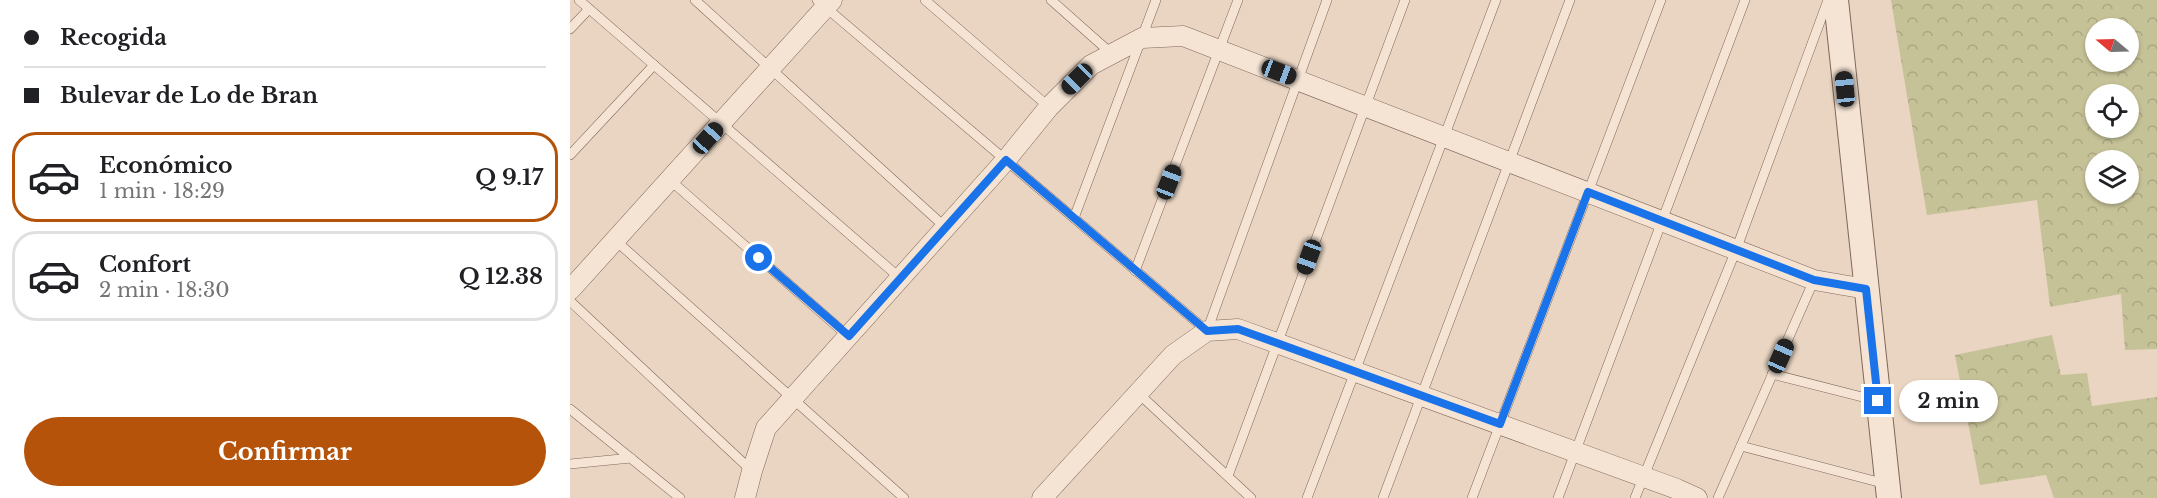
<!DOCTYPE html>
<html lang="es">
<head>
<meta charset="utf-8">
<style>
  body { margin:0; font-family:"Libre Baskerville",serif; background:#f2f2f2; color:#202124; height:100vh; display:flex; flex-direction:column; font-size:22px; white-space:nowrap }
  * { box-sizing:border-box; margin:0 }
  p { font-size:20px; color:#757577 }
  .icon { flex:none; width:33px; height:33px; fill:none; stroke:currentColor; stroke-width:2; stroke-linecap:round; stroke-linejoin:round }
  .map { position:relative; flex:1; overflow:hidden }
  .drawer { display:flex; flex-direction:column; background:#fff; width:570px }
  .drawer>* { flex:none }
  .banner { display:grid; align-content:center; height:132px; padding:0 24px; background:#fff }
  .needle { width:39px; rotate:289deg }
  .controls { position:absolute; left:1515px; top:18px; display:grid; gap:12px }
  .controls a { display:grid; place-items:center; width:54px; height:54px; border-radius:50%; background:#fff; box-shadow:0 2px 4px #0004; font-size:30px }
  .end { position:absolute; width:27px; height:27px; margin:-14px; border:8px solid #1a73e8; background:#fff; box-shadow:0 0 0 3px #fff }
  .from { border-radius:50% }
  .bubble { position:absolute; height:42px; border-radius:21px; background:#fff; box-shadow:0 2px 4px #0004; font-size:20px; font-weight:700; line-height:42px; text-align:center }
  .car { position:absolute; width:18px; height:36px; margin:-18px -9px; border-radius:8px; box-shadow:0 0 4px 2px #0007; background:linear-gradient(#222 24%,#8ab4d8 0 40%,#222 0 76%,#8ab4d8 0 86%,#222 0) }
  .banner b { display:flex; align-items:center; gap:21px; height:57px; font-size:22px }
  .banner b+b { border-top:2px solid #e0e0e0 }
  .banner i { width:15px; height:15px; background:#202124 }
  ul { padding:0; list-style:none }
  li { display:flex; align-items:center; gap:18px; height:90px; margin:0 12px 9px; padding:0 12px; border:3px solid #e0e0e0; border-radius:24px }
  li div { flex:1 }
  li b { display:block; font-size:22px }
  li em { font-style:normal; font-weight:700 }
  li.active { border-color:#b45309 }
  li>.icon { width:54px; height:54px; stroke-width:1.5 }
  .cta { display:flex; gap:12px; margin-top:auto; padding:12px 24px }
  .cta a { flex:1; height:69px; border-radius:36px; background:#b45309; color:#fff; font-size:24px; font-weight:700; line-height:69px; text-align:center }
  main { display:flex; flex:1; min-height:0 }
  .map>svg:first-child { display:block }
  .forest { fill:url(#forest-crowns); fill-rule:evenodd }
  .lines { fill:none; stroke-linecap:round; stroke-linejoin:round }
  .service-casing { stroke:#82675b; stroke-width:10 }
  .minor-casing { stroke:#82675b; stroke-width:21 }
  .tertiary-casing { stroke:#82675b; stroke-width:26 }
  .service { stroke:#f5e4d4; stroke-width:9 }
  .minor { stroke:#f5e4d4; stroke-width:20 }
  .tertiary { stroke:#f5e4d4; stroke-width:24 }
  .route { stroke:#1a73e8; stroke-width:8 }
</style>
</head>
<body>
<main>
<section class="drawer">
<div class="banner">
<b><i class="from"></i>Recogida</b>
<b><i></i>Bulevar de Lo de Bran</b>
</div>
<ul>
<li class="active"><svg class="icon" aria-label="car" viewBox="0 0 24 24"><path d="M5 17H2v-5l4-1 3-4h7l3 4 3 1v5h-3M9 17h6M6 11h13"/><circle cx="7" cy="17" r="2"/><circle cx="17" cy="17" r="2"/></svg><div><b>Económico</b><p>1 min · 18:29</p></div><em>Q 9.17</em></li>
<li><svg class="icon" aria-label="car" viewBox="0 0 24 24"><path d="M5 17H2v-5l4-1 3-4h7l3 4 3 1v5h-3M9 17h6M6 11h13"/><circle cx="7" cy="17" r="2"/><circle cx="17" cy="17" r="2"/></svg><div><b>Confort</b><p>2 min · 18:30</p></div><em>Q 12.38</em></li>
</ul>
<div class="cta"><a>Confirmar</a></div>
</section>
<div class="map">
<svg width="1587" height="498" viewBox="0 0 1587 498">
  <defs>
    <pattern id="forest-crowns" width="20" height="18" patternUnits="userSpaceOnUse" patternTransform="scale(1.5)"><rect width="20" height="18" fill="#c6c297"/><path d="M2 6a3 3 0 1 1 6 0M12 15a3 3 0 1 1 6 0" fill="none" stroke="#aba682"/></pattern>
  </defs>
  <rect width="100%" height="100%" fill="#e9d5c2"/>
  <g class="forest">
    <path d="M1321,0H1587V349L1555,350L1551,294L1480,307L1467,200L1357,215ZM1526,28H1558V62H1526ZM1526,94H1558V128H1526ZM1526,160H1558V194H1526Z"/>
    <polygon points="1482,335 1491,375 1517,373 1522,406 1587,397 1587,498 1484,498 1476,475 1410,485 1385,355"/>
  </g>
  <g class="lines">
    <defs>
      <g id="service">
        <polyline points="9,0 330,278"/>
        <polyline points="125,0 375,227"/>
        <polyline points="247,0 637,331 757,0"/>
        <polyline points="355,0 479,107"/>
        <polyline points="481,0 542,54"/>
        <polyline points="0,29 19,9"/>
        <polyline points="0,155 84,65"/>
        <polyline points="100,180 278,336"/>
        <polyline points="504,218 586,0"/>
        <polyline points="45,240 334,498"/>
        <polyline points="565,271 668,0"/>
        <polyline points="0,301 182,471"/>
        <polyline points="1202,374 1308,401"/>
        <polyline points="568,393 681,498"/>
        <polyline points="0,409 110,498"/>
        <polyline points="1171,446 1316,484"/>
        <polyline points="0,464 61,458"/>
        <polyline points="658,476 835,0"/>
        <polyline points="737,498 926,0"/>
        <polyline points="813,498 1000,0"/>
        <polyline points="902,498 1091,0"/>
        <polyline points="988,498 1175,0"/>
        <polyline points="1065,498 1166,250 1258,0"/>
        <polyline points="1148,498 1244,280"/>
      </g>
      <g id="minor">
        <polyline points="0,290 262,0"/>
        <polyline points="175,498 182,471 196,428 436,160 479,107 521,65 572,38 613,36 1244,280 1296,289"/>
        <polyline points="472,498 603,355 637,331 668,329 1107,489 1127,498"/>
      </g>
      <polyline id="tertiary" points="1266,0 1319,498"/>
    </defs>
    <use href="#service" class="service-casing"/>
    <use href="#minor" class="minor-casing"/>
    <use href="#tertiary" class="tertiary-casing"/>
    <use href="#service" class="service"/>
    <use href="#minor" class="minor"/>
    <use href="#tertiary" class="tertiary"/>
  </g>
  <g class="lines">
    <polyline class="route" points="189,258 279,336 436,160 637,331 668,329 930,424 1018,192 1244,280 1296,289 1308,401"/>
  </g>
</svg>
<div class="controls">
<a><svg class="needle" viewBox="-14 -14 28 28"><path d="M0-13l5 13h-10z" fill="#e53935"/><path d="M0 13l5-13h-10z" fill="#757577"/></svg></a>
<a><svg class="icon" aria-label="locate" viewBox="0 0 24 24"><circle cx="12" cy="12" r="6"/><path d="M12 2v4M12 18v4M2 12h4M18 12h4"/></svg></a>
<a><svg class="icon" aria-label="layers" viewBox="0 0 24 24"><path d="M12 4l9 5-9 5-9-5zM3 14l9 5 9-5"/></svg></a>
</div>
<i class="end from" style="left:189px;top:258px"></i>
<i class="end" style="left:1308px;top:401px"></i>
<div class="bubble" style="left:1329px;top:380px;width:99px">2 min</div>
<i class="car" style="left:709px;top:72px;rotate:111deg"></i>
<i class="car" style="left:507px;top:79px;rotate:225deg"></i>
<i class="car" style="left:1275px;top:89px;rotate:354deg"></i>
<i class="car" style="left:138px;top:138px;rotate:42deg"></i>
<i class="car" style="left:599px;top:182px;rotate:21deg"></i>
<i class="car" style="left:739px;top:257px;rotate:200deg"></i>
<i class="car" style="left:1211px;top:356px;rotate:24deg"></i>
</div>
</main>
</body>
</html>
